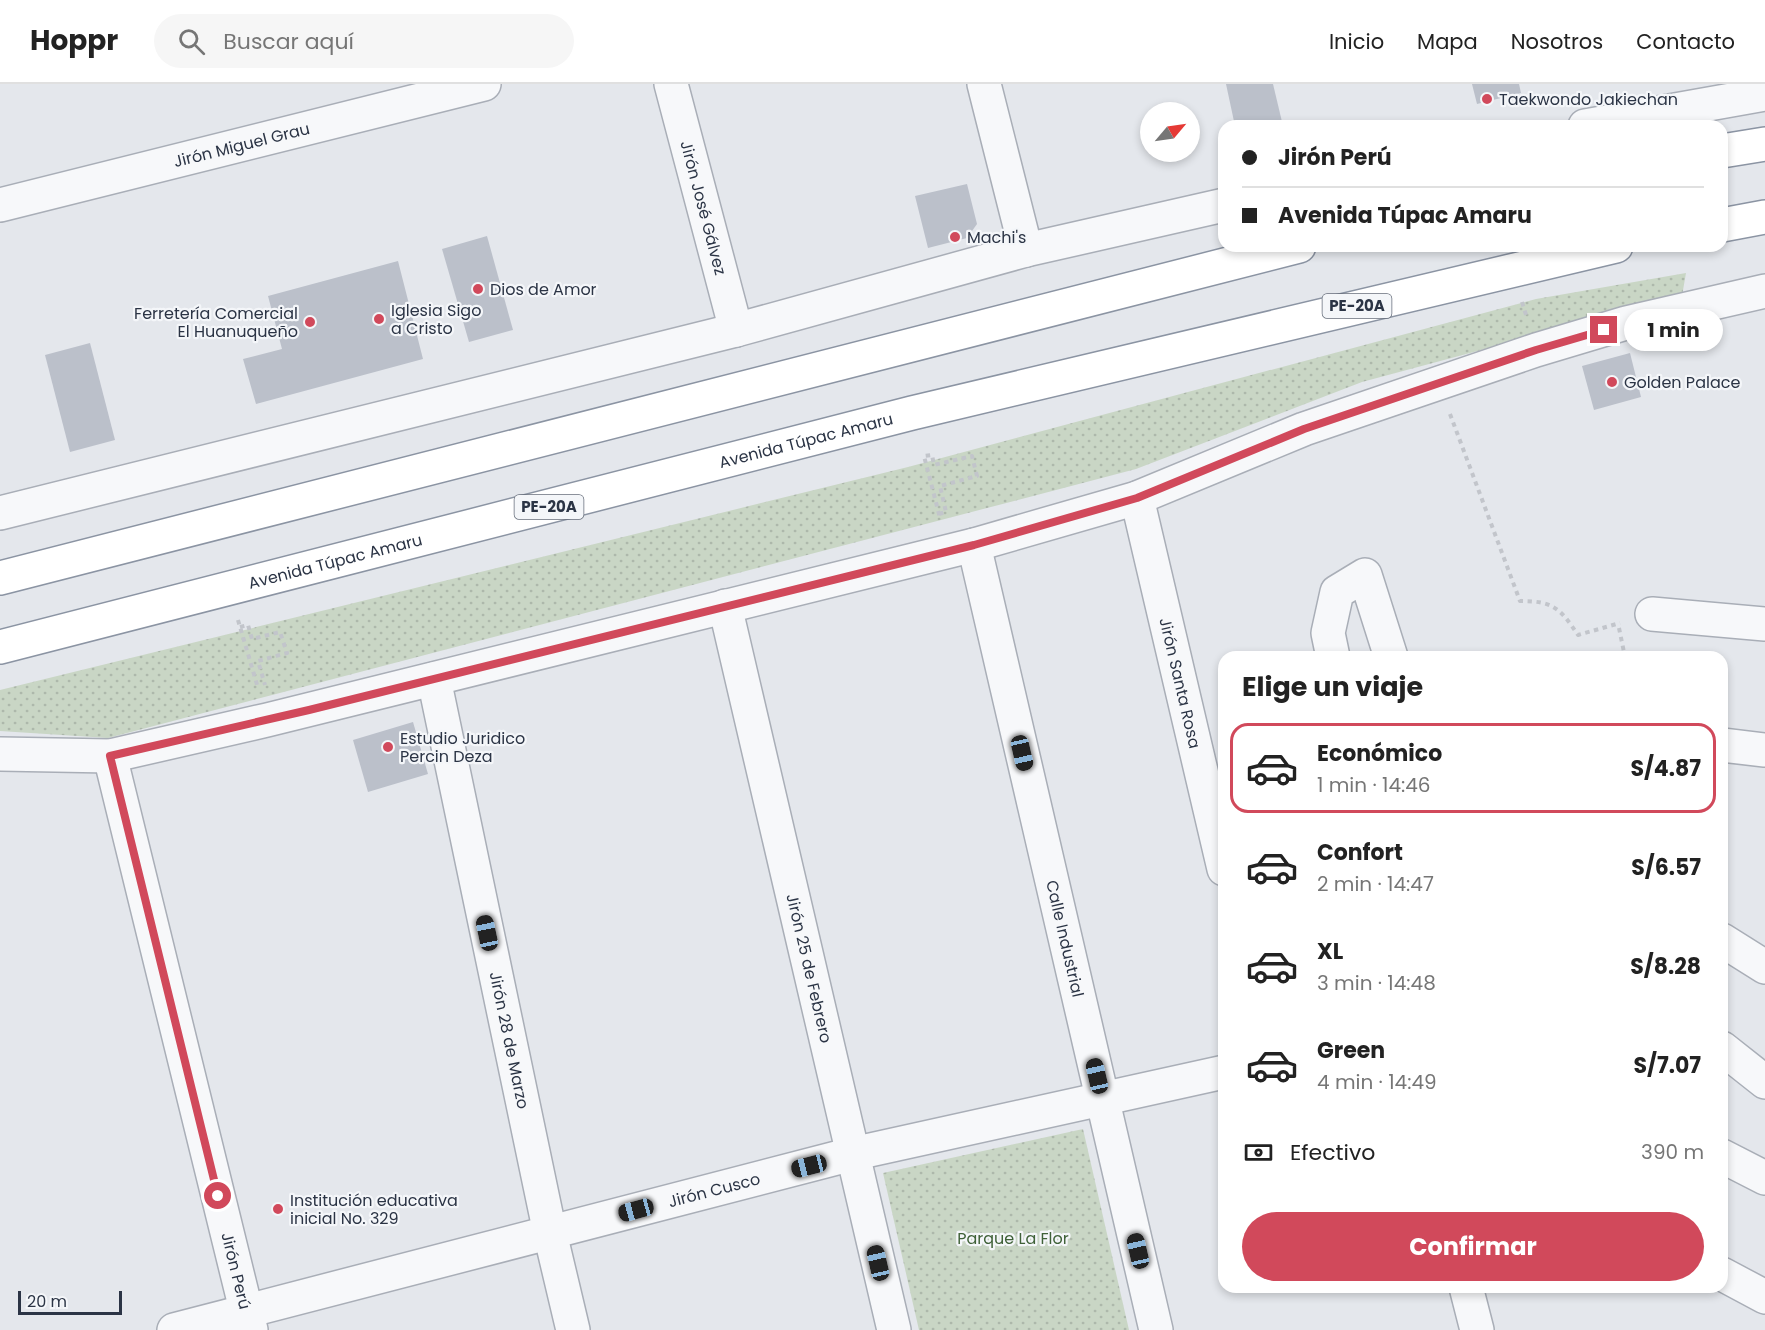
<!DOCTYPE html>
<html lang="es">
<head>
<meta charset="utf-8">
<style>
  body { margin:0; font-family:Poppins,sans-serif; background:#f6f6f6; color:#222; height:100vh; display:flex; flex-direction:column; font-size:22px; white-space:nowrap }
  * { box-sizing:border-box; margin:0 }
  p { font-size:20px; color:#767676 }
  .icon { flex:none; width:33px; height:33px; fill:none; stroke:currentColor; stroke-width:2; stroke-linecap:round; stroke-linejoin:round }
  .map { position:relative; flex:1; overflow:hidden }
  .panel { position:absolute; left:1218px; top:567px; width:510px; height:642px; display:flex; flex-direction:column; background:#fff; border-radius:18px; box-shadow:0 3px 9px #0003 }
  .panel>* { flex:none }
  .hud { position:absolute; left:1218px; top:36px; width:510px; height:132px; border-radius:18px; box-shadow:0 3px 9px #0003; display:grid; align-content:center; height:132px; padding:0 24px; background:#fff }
  .needle { width:39px; rotate:61deg }
  .buttons { position:absolute; left:1140px; top:18px; display:grid; gap:12px }
  .buttons a { display:grid; place-items:center; width:60px; height:60px; border-radius:50%; background:#fff; box-shadow:0 3px 9px #0003; font-size:30px }
  .scale { position:absolute; left:18px; bottom:15px; width:104px; box-sizing:border-box; padding-left:6px; border:3px solid #2b3445; border-top:0; font-size:16px; line-height:21px; white-space:nowrap; color:#2b3445; -webkit-text-stroke:4px #f4f6f9; paint-order:stroke }
  .end { position:absolute; width:27px; height:27px; margin:-14px; border:8px solid #d1495b; background:#fff; box-shadow:0 0 0 3px #fff }
  .from { border-radius:50% }
  .bubble { position:absolute; height:42px; border-radius:21px; background:#fff; box-shadow:0 3px 9px #0003; font-size:20px; font-weight:700; line-height:42px; text-align:center }
  .car { position:absolute; width:18px; height:36px; margin:-18px -9px; border-radius:8px; box-shadow:0 0 4px 2px #0007; background:linear-gradient(#222 24%,#8ab4d8 0 40%,#222 0 76%,#8ab4d8 0 86%,#222 0) }
  .hud b { display:flex; align-items:center; gap:21px; height:57px; font-size:22px }
  .hud b+b { border-top:2px solid #e0e0e0 }
  .hud i { width:15px; height:15px; background:#222 }
  ul { padding:0; list-style:none }
  li { display:flex; align-items:center; gap:18px; height:90px; margin:0 12px 9px; padding:0 12px; border:3px solid transparent; border-radius:18px }
  li div { flex:1 }
  li b { display:block; font-size:22px }
  li em { font-style:normal; font-weight:700 }
  li.active { border-color:#d1495b }
  li>.icon { width:54px; height:54px; stroke-width:1.5 }
  h2 { padding:0 24px; font-size:27px; line-height:72px }
  .pay { display:flex; align-items:center; gap:15px; height:66px; padding:0 24px; font-size:22px }
  .pay p { margin-inline-start:auto }
  .primary-button { display:flex; gap:12px; margin-top:auto; padding:12px 24px }
  .primary-button a { flex:1; height:69px; border-radius:36px; background:#d1495b; color:#fff; font-size:24px; font-weight:700; line-height:69px; text-align:center }
  header { display:flex; align-items:center; gap:36px; box-sizing:border-box; height:84px; padding:0 30px; background:#fff; border-bottom:2px solid #e0e0e0 }
  header strong { font-size:28px }
  nav { display:flex; gap:33px; margin-inline-start:auto; font-size:21px }
  .search { width:420px; height:54px; background:#f6f6f6; display:flex; align-items:center; gap:15px; box-sizing:border-box; padding:0 21px; border-radius:33px; color:#767676; font-size:22px }
  .map>svg:first-child { display:block }
  .park { fill:url(#park-dots) }
  .building { fill:#bbc0ca }
  .lines { fill:none; stroke-linecap:round; stroke-linejoin:round }
  .minor-casing { stroke:#a9aeb7; stroke-width:36 }
  .highway-casing { stroke:#8b94a3; stroke-width:36 }
  .path { stroke:#c2c5cb; stroke-width:4; stroke-dasharray:4.5 4.5; stroke-linecap:butt }
  .minor { stroke:#f7f8fa; stroke-width:33 }
  .highway { stroke:#fff; stroke-width:33 }
  .route { stroke:#d1495b; stroke-width:8 }
  .poi-dot { fill:#d1495b; stroke:#f4f6f9; stroke-width:2 }
  .labels { text-anchor:middle; stroke-width:4.5; stroke-linejoin:round; paint-order:stroke }
  .shield { fill:#f4f6f9; stroke:#676e7b; stroke-width:1.5 }
  .shield-label { font-size:15px; font-weight:bold; fill:#2b3445 }
  .poi-label { font-size:16px; fill:#2b3445; stroke:#f4f6f9; text-anchor:start }
  .street-label { font-size:16px; fill:#2b3445; stroke:#f4f6f9 }
  .park-label { font-size:16px; fill:#3f6138; stroke:#f4f6f9 }
</style>
</head>
<body>
<header>
<strong>Hoppr</strong>
<div class="search"><svg class="icon" aria-label="search" viewBox="0 0 24 24"><circle cx="10" cy="10" r="6"/><path d="M15 15l6 6"/></svg>Buscar aquí</div>
<nav><a>Inicio</a><a>Mapa</a><a>Nosotros</a><a>Contacto</a></nav>
</header>
<div class="map">
<svg width="1765" height="1246" viewBox="0 0 1765 1246">
  <defs>
    <pattern id="park-dots" width="8" height="8" patternUnits="userSpaceOnUse" patternTransform="scale(1.5)"><rect width="8" height="8" fill="#c9d6c5"/><path d="M2 2h.1M6 6h.1" fill="none" stroke="#adb8ab" stroke-width="1.8" stroke-linecap="round"/></pattern>
  </defs>
  <rect width="100%" height="100%" fill="#e4e7ec"/>
  <g class="park">
    <polygon points="1686,189 1682,212 1362,298 1136,385 108,654 0,647 0,606 908,383 1536,215"/>
    <polygon points="1083,1045 1129,1246 919,1246 883,1089"/>
  </g>
  <g class="building">
    <polygon points="1226,0 1273,0 1283,42 1235,42"/>
    <polygon points="1472,0 1519,0 1521,9 1477,20"/>
    <polygon points="967,100 977,140 967,154 928,164 915,112"/>
    <polygon points="487,152 513,246 469,258 442,165"/>
    <polygon points="398,177 423,275 256,320 243,275 282,265 268,212"/>
    <polygon points="90,259 115,356 70,368 45,271"/>
    <polygon points="1630,269 1641,313 1594,326 1582,282"/>
    <polygon points="413,638 428,690 368,708 353,656"/>
  </g>
  <g class="lines">
    <defs>
      <g id="minor">
        <path id="s1" d="M671,0L736,246"/>
        <polyline points="984,0 1026,166"/>
        <polyline points="1585,42 1765,10"/>
        <path id="s2" d="M0,121L484,0"/>
        <path id="s3" d="M1137,414L1224,785"/>
        <polyline points="0,429 736,246 1026,166 1224,121"/>
        <path id="s4" d="M974,461L1156,1246"/>
        <path id="s5" d="M725,522L894,1246"/>
        <polyline points="1652,530 1765,540"/>
        <polyline points="1333,573 1328,549 1337,508 1365,491 1391,573"/>
        <path id="s6" d="M434,595L550,1149L573,1246"/>
        <polyline points="1722,661 1765,666"/>
        <polyline points="0,670 110,672 267,636 974,461 1137,414 1304,345 1536,266 1626,239 1765,207"/>
        <path id="s7" d="M110,672L251,1246"/>
        <polyline points="1722,856 1765,883"/>
        <polyline points="1722,964 1765,998"/>
        <polyline points="1722,1072 1765,1094"/>
        <polyline points="1722,1190 1765,1213"/>
        <polyline points="1466,1203 1477,1246"/>
        <path id="s8" d="M174,1246L852,1070L1224,988"/>
      </g>
      <g id="highway">
        <polyline points="1722,67 1765,60"/>
        <polyline points="1722,141 1765,133"/>
        <polyline points="0,494 1299,162"/>
        <path id="s9" d="M0,563L912,329L1616,162"/>
      </g>
    </defs>
    <use href="#minor" class="minor-casing"/>
    <use href="#highway" class="highway-casing"/>
    <g class="path">
      <polyline points="1522,218 1527,234"/>
      <path d="M1450,330L1520,517C1553,517 1560,524 1578,551L1620,539"/>
      <polyline points="939,430 946,428 940,402 977,392 972,372 934,381 932,371 924,372 940,434"/>
      <polyline points="238,536 258,604"/>
      <polyline points="240,543 248,541 252,555 280,548 287,569 258,577 265,601"/>
      <polyline points="1619,544 1625,573"/>
    </g>
    <use href="#minor" class="minor"/>
    <use href="#highway" class="highway"/>
  </g>
  <g class="lines">
    <polyline class="route" points="218,1112 110,672 309,626 974,461 1137,414 1304,345 1536,266 1604,246"/>
  </g>
  <g class="poi-dot">
    <circle cx="1487" cy="15" r="6"/>
    <circle cx="955" cy="153" r="6"/>
    <circle cx="478" cy="205" r="6"/>
    <circle cx="379" cy="235" r="6"/>
    <circle cx="310" cy="238" r="6"/>
    <circle cx="1612" cy="298" r="6"/>
    <circle cx="388" cy="663" r="6"/>
    <circle cx="278" cy="1125" r="6"/>
  </g>
  <g class="labels">
    <g class="shield">
      <rect x="1322.5" y="210" width="69" height="24" rx="4.5"/>
      <rect x="514.5" y="411" width="69" height="24" rx="4.5"/>
    </g>
    <g class="shield-label">
      <text x="1357" y="227">PE-20A</text>
      <text x="549" y="428">PE-20A</text>
    </g>
    <g class="poi-label">
      <text x="1499" y="21">Taekwondo Jakiechan</text>
      <text x="967" y="159">Machi's</text>
      <text x="490" y="211">Dios de Amor</text>
      <text x="391" y="232">Iglesia Sigo<tspan x="391" dy="18">a Cristo</tspan></text>
      <text x="298" y="235" text-anchor="end">Ferretería Comercial<tspan x="298" dy="18">El Huanuqueño</tspan></text>
      <text x="1624" y="304">Golden Palace</text>
      <text x="400" y="660">Estudio Juridico<tspan x="400" dy="18">Percin Deza</tspan></text>
      <text x="290" y="1122">Institución educativa<tspan x="290" dy="18">inicial No. 329</tspan></text>
    </g>
    <g class="street-label">
      <text dy="6" stroke="none"><textPath href="#s2" startOffset="249">Jirón Miguel Grau</textPath></text>
      <text dy="6" stroke="none"><textPath href="#s1" startOffset="128">Jirón José Gálvez</textPath></text>
      <text dy="6" stroke="none"><textPath href="#s9" startOffset="832">Avenida Túpac Amaru</textPath></text>
      <text dy="6" stroke="none"><textPath href="#s9" startOffset="346">Avenida Túpac Amaru</textPath></text>
      <text dy="6" stroke="none"><textPath href="#s3" startOffset="190">Jirón Santa Rosa</textPath></text>
      <text dy="6" stroke="none"><textPath href="#s4" startOffset="404">Calle Industrial</textPath></text>
      <text dy="6" stroke="none"><textPath href="#s5" startOffset="372">Jirón 25 de Febrero</textPath></text>
      <text dy="6" stroke="none"><textPath href="#s6" startOffset="369">Jirón 28 de Marzo</textPath></text>
      <text dy="6" stroke="none"><textPath href="#s8" startOffset="558">Jirón Cusco</textPath></text>
      <text dy="6" stroke="none"><textPath href="#s7" startOffset="530">Jirón Perú</textPath></text>
    </g>
    <g class="park-label">
      <text x="1013" y="1160">Parque La Flor</text>
    </g>
  </g>
</svg>
<div class="buttons">
<a><svg class="needle" viewBox="-14 -14 28 28"><path d="M0-13l5 13h-10z" fill="#e53935"/><path d="M0 13l5-13h-10z" fill="#767676"/></svg></a>
</div>
<div class="scale">20 m</div>
<i class="end from" style="left:218px;top:1112px"></i>
<i class="end" style="left:1604px;top:246px"></i>
<div class="bubble" style="left:1624px;top:225px;width:99px">1 min</div>
<i class="car" style="left:1022px;top:669px;rotate:167deg"></i>
<i class="car" style="left:487px;top:849px;rotate:348deg"></i>
<i class="car" style="left:1097px;top:992px;rotate:347deg"></i>
<i class="car" style="left:809px;top:1082px;rotate:256deg"></i>
<i class="car" style="left:636px;top:1126px;rotate:255deg"></i>
<i class="car" style="left:1138px;top:1167px;rotate:347deg"></i>
<i class="car" style="left:878px;top:1179px;rotate:347deg"></i>
<div class="hud">
<b><i class="from"></i>Jirón Perú</b>
<b><i></i>Avenida Túpac Amaru</b>
</div>
<section class="panel">
<h2>Elige un viaje</h2>
<ul>
<li class="active"><svg class="icon" aria-label="car" viewBox="0 0 24 24"><path d="M5 17H2v-5l4-1 3-4h7l3 4 3 1v5h-3M9 17h6M6 11h13"/><circle cx="7" cy="17" r="2"/><circle cx="17" cy="17" r="2"/></svg><div><b>Económico</b><p>1 min · 14:46</p></div><em>S/4.87</em></li>
<li><svg class="icon" aria-label="car" viewBox="0 0 24 24"><path d="M5 17H2v-5l4-1 3-4h7l3 4 3 1v5h-3M9 17h6M6 11h13"/><circle cx="7" cy="17" r="2"/><circle cx="17" cy="17" r="2"/></svg><div><b>Confort</b><p>2 min · 14:47</p></div><em>S/6.57</em></li>
<li><svg class="icon" aria-label="car" viewBox="0 0 24 24"><path d="M5 17H2v-5l4-1 3-4h7l3 4 3 1v5h-3M9 17h6M6 11h13"/><circle cx="7" cy="17" r="2"/><circle cx="17" cy="17" r="2"/></svg><div><b>XL</b><p>3 min · 14:48</p></div><em>S/8.28</em></li>
<li><svg class="icon" aria-label="car" viewBox="0 0 24 24"><path d="M5 17H2v-5l4-1 3-4h7l3 4 3 1v5h-3M9 17h6M6 11h13"/><circle cx="7" cy="17" r="2"/><circle cx="17" cy="17" r="2"/></svg><div><b>Green</b><p>4 min · 14:49</p></div><em>S/7.07</em></li>
</ul>
<div class="pay"><svg class="icon" aria-label="cash" viewBox="0 0 24 24"><path d="M3 7h18v10H3z"/><circle cx="12" cy="12" r="2"/></svg>Efectivo<p>390 m</p></div>
<div class="primary-button"><a>Confirmar</a></div>
</section>
</div>
</body>
</html>
